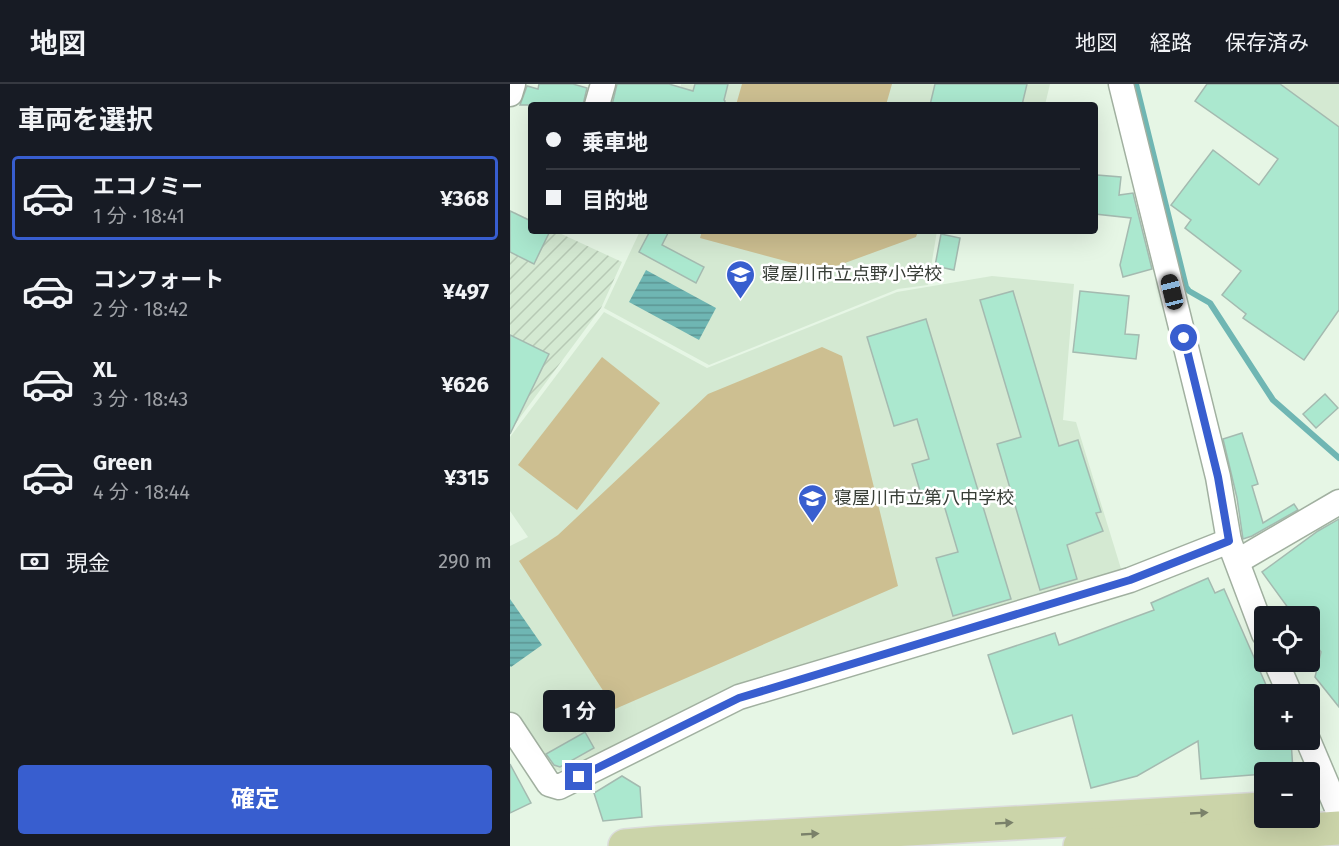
<!DOCTYPE html>
<html lang="ja">
<head>
<meta charset="utf-8">
<style>
  body { margin:0; font-family:"Fira Sans","Noto Sans JP",sans-serif; background:#242831; color:#f1f3f6; height:100vh; display:flex; flex-direction:column; font-size:22px; white-space:nowrap }
  * { box-sizing:border-box; margin:0 }
  p { font-size:20px; color:#9ea1a6 }
  .icon { flex:none; width:33px; height:33px; fill:none; stroke:currentColor; stroke-width:2; stroke-linecap:round; stroke-linejoin:round }
  .map { position:relative; flex:1; overflow:hidden }
  .sheet { display:flex; flex-direction:column; background:#171b24; width:510px }
  .sheet>* { flex:none }
  .banner { position:absolute; left:18px; top:18px; width:570px; height:132px; border-radius:6px; box-shadow:0 6px 24px #0002; display:grid; align-content:center; height:132px; padding:0 18px; background:#171b24 }
  .tools { position:absolute; left:744px; top:522px; display:grid; gap:12px }
  .tools a { display:grid; place-items:center; width:66px; height:66px; border-radius:6px; background:#171b24; box-shadow:0 6px 24px #0002; font-size:30px }
  .end { position:absolute; width:27px; height:27px; margin:-14px; border:8px solid #385ecf; background:#fff; box-shadow:0 0 0 3px #fff }
  .from { border-radius:50% }
  .bubble { position:absolute; height:42px; border-radius:6px; background:#171b24; box-shadow:0 6px 24px #0002; font-size:20px; font-weight:700; line-height:42px; text-align:center }
  .car { position:absolute; width:18px; height:36px; margin:-18px -9px; border-radius:8px; box-shadow:0 0 4px 2px #0007; background:linear-gradient(#222 24%,#8ab4d8 0 40%,#222 0 76%,#8ab4d8 0 86%,#222 0) }
  .banner b { display:flex; align-items:center; gap:21px; height:57px; font-size:22px }
  .banner b+b { border-top:2px solid #363941 }
  .banner i { width:15px; height:15px; background:#f1f3f6 }
  ul { padding:0; list-style:none }
  li { display:flex; align-items:center; gap:18px; height:84px; margin:0 12px 9px; padding:0 6px; border:3px solid transparent; border-radius:6px }
  li div { flex:1 }
  li b { display:block; font-size:22px }
  li em { font-style:normal; font-weight:700 }
  li.selected { border-color:#385ecf }
  li>.icon { width:54px; height:54px; stroke-width:1.5 }
  h2 { padding:0 18px; font-size:27px; line-height:72px }
  .pay { display:flex; align-items:center; gap:15px; height:66px; padding:0 18px; font-size:22px }
  .pay p { margin-inline-start:auto }
  .primary-button { display:flex; gap:12px; margin-top:auto; padding:12px 18px }
  .primary-button a { flex:1; height:69px; border-radius:6px; background:#385ecf; color:#fff; font-size:24px; font-weight:700; line-height:69px; text-align:center }
  header { display:flex; align-items:center; gap:36px; box-sizing:border-box; height:84px; padding:0 30px; background:#171b24; border-bottom:2px solid #363941 }
  header strong { font-size:28px }
  nav { display:flex; gap:33px; margin-inline-start:auto; font-size:21px }
  main { display:flex; flex:1; min-height:0 }
  .map>svg:first-child { display:block }
  .built { fill:#d4e9d2 }
  .industrial { fill:url(#industrial-furrows) }
  .pitch { fill:#cdbf91 }
  .water { fill:url(#water-rules) }
  .lines { fill:none; stroke-linecap:round; stroke-linejoin:round }
  .stream { stroke:#6fb6b3; stroke-width:6 }
  .building { fill:#abe8cf; stroke:#a4bab0; stroke-width:1.5 }
  .street-casing { stroke:#a1b0a0; stroke-width:27 }
  .primary-casing { stroke:#dbdcdb; stroke-width:36 }
  .street { stroke:#fff; stroke-width:24 }
  .primary { stroke:#cbd4a9; stroke-width:33 }
  .oneway { fill:#7a816a }
  .route { stroke:#385ecf; stroke-width:8 }
  .labels { text-anchor:middle; stroke-width:5; stroke-linejoin:round; paint-order:stroke }
  .poi-label { font-size:18px; fill:#373d36; stroke:#fff; text-anchor:start }
</style>
</head>
<body>
<header>
<strong>地図</strong>
<nav><a>地図</a><a>経路</a><a>保存済み</a></nav>
</header>
<main>
<section class="sheet">
<h2>車両を選択</h2>
<ul>
<li class="selected"><svg class="icon" aria-label="car" viewBox="0 0 24 24"><path d="M5 17H2v-5l4-1 3-4h7l3 4 3 1v5h-3M9 17h6M6 11h13"/><circle cx="7" cy="17" r="2"/><circle cx="17" cy="17" r="2"/></svg><div><b>エコノミー</b><p>1 分 · 18:41</p></div><em>¥368</em></li>
<li><svg class="icon" aria-label="car" viewBox="0 0 24 24"><path d="M5 17H2v-5l4-1 3-4h7l3 4 3 1v5h-3M9 17h6M6 11h13"/><circle cx="7" cy="17" r="2"/><circle cx="17" cy="17" r="2"/></svg><div><b>コンフォート</b><p>2 分 · 18:42</p></div><em>¥497</em></li>
<li><svg class="icon" aria-label="car" viewBox="0 0 24 24"><path d="M5 17H2v-5l4-1 3-4h7l3 4 3 1v5h-3M9 17h6M6 11h13"/><circle cx="7" cy="17" r="2"/><circle cx="17" cy="17" r="2"/></svg><div><b>XL</b><p>3 分 · 18:43</p></div><em>¥626</em></li>
<li><svg class="icon" aria-label="car" viewBox="0 0 24 24"><path d="M5 17H2v-5l4-1 3-4h7l3 4 3 1v5h-3M9 17h6M6 11h13"/><circle cx="7" cy="17" r="2"/><circle cx="17" cy="17" r="2"/></svg><div><b>Green</b><p>4 分 · 18:44</p></div><em>¥315</em></li>
</ul>
<div class="pay"><svg class="icon" aria-label="cash" viewBox="0 0 24 24"><path d="M3 7h18v10H3z"/><circle cx="12" cy="12" r="2"/></svg>現金<p>290 m</p></div>
<div class="primary-button"><a>確定</a></div>
</section>
<div class="map">
<svg width="829" height="762" viewBox="0 0 829 762">
  <defs>
    <pattern id="industrial-furrows" width="10" height="10" patternUnits="userSpaceOnUse" patternTransform="scale(1.5)"><rect width="10" height="10" fill="#d4e9d2"/><path d="M-1 1l2-2M0 10L10 0M9 11l2-2" fill="none" stroke="#b7c9b5"/></pattern>
    <pattern id="water-rules" width="6" height="5" patternUnits="userSpaceOnUse" patternTransform="scale(1.5)"><rect width="6" height="5" fill="#6fb6b3"/><path d="M0 2.5h6" fill="none" stroke="#5c9592"/></pattern>
  </defs>
  <rect width="100%" height="100%" fill="#e6f6e5"/>
  <g class="built">
    <polygon points="171,0 540,0 535,21 167,21"/>
    <polygon points="744,0 829,0 829,60"/>
    <polygon points="130,147 427,147 418,201 388,205 199,281 94,224"/>
    <polygon points="482,192 564,200 553,336 566,338 612,488 226,603 50,687 35,683 0,629 0,462 18,453 0,427 0,353 94,228 197,284 387,208"/>
  </g>
  <polygon class="industrial" points="0,126 21,136 21,147 45,147 112,178 91,224 0,347"/>
  <g class="pitch">
    <polygon points="232,0 382,0 376,21 226,21"/>
    <polygon points="192,147 408,147 406,153 313,187 190,154"/>
    <polygon points="312,263 332,272 388,502 105,625 9,477 48,451 198,310"/>
    <polygon points="92,273 150,319 67,426 8,381"/>
  </g>
  <g class="water">
    <polygon points="136,186 206,224 189,256 119,218"/>
    <polygon points="0,515 32,561 1,583 0,582"/>
  </g>
  <g class="lines">
    <polyline class="stream" points="626,0 676,203 679,207 700,219 763,316 829,374"/>
  </g>
  <g class="building">
    <polygon points="29,0 63,0 77,4 73,21 10,21 17,2 28,5"/>
    <polygon points="107,0 159,0 183,7 185,0 218,0 214,16 215,17 214,21 102,21"/>
    <polygon points="425,0 517,0 512,21 420,21"/>
    <polygon points="697,0 770,0 829,43 829,226 794,276 733,234 736,230 712,211 731,187 675,144 681,136 661,121 703,66 749,101 768,75 685,17"/>
    <polygon points="587,91 611,93 609,111 623,109 642,185 613,193 610,181 621,134 585,130 585,95 586,95"/>
    <polygon points="0,127 21,137 21,147 40,147 24,180 0,168"/>
    <polygon points="140,147 159,147 152,161 194,183 186,199 129,168"/>
    <polygon points="431,150 450,154 444,186 425,182"/>
    <polygon points="503,207 549,362 568,356 591,428 586,429 593,447 557,461 567,495 530,506 487,360 511,353 470,216"/>
    <polygon points="570,207 619,212 615,250 629,251 626,275 563,268"/>
    <polygon points="416,235 501,515 443,532 426,474 448,468 431,411 413,417 402,380 419,375 407,335 384,342 357,253"/>
    <polygon points="0,251 39,270 0,350"/>
    <polygon points="815,310 828,324 806,344 793,330"/>
    <polygon points="732,349 748,400 742,402 753,439 784,420 788,426 742,452 733,455 727,414 713,355"/>
    <polygon points="829,435 829,623 805,593 811,568 800,553 800,532 784,532 752,488 808,447"/>
    <polygon points="698,494 705,509 714,505 760,610 754,610 754,656 781,656 783,687 754,688 754,690 691,695 688,657 627,692 581,704 562,631 503,650 478,571 545,549 549,561 644,526 641,519"/>
    <polygon points="75,648 84,664 50,683 44,681 36,670"/>
    <polygon points="0,680 21,719 0,729"/>
    <polygon points="112,692 130,703 132,733 93,737 84,709"/>
  </g>
  <g class="lines">
    <defs>
      <g id="street">
        <polyline points="611,0 708,393 719,457 754,550"/>
        <polyline points="0,10 3,0"/>
        <polyline points="87,21 93,0"/>
        <polyline points="728,477 829,418"/>
        <polyline points="766,578 780,610"/>
        <polyline points="0,641 39,700 49,703 229,613 620,496 719,457"/>
        <polyline points="798,656 829,729"/>
      </g>
      <g id="primary">
        <polyline points="115,762 150,759 754,725"/>
        <polyline points="570,762 829,744"/>
      </g>
    </defs>
    <use href="#street" class="street-casing"/>
    <use href="#primary" class="primary-casing"/>
    <use href="#street" class="street"/>
    <use href="#primary" class="primary"/>
  </g>
  <defs><path id="oneway-solid" d="M-6-.8H1V-3.2L6.5 0L1 3.2V.8H-6Z" transform="scale(1.5)"/></defs>
  <g class="oneway">
    <use href="#oneway-solid" transform="translate(689 729) rotate(-3)"/>
    <use href="#oneway-solid" transform="translate(494 739) rotate(-3)"/>
    <use href="#oneway-solid" transform="translate(300 750) rotate(-3)"/>
  </g>
  <g class="lines">
    <polyline class="route" points="69,693 229,614 620,496 719,457 708,393 674,254"/>
  </g>
  <defs>
    <symbol id="school-pin" viewBox="-11 -11 22 30"><path d="M0 17L-7.5 6A9.5 9.5 0 1 1 7.5 6Z" fill="#385ecf" stroke="#fff"/><path d="M0-5L7-2L0 1L-7-2ZM-4 1L0 2.5L4 1V4Q0 6-4 4Z" fill="#fff"/></symbol>
  </defs>
  <g fill-rule="evenodd">
    <use href="#school-pin" x="214" y="174" width="33" height="45"/>
    <use href="#school-pin" x="286" y="398" width="33" height="45"/>
  </g>
  <g class="labels">
    <g class="poi-label">
      <text x="252" y="196">寝屋川市立点野小学校</text>
      <text x="324" y="420">寝屋川市立第八中学校</text>
    </g>
  </g>
</svg>
<div class="tools">
<a><svg class="icon" aria-label="locate" viewBox="0 0 24 24"><circle cx="12" cy="12" r="6"/><path d="M12 2v4M12 18v4M2 12h4M18 12h4"/></svg></a>
<a>+</a>
<a>−</a>
</div>
<i class="end from" style="left:674px;top:254px"></i>
<i class="end" style="left:69px;top:693px"></i>
<div class="bubble" style="left:33px;top:606px;width:72px">1 分</div>
<i class="car" style="left:662px;top:208px;rotate:346deg"></i>
<div class="banner">
<b><i class="from"></i>乗車地</b>
<b><i></i>目的地</b>
</div>
</div>
</main>
</body>
</html>
